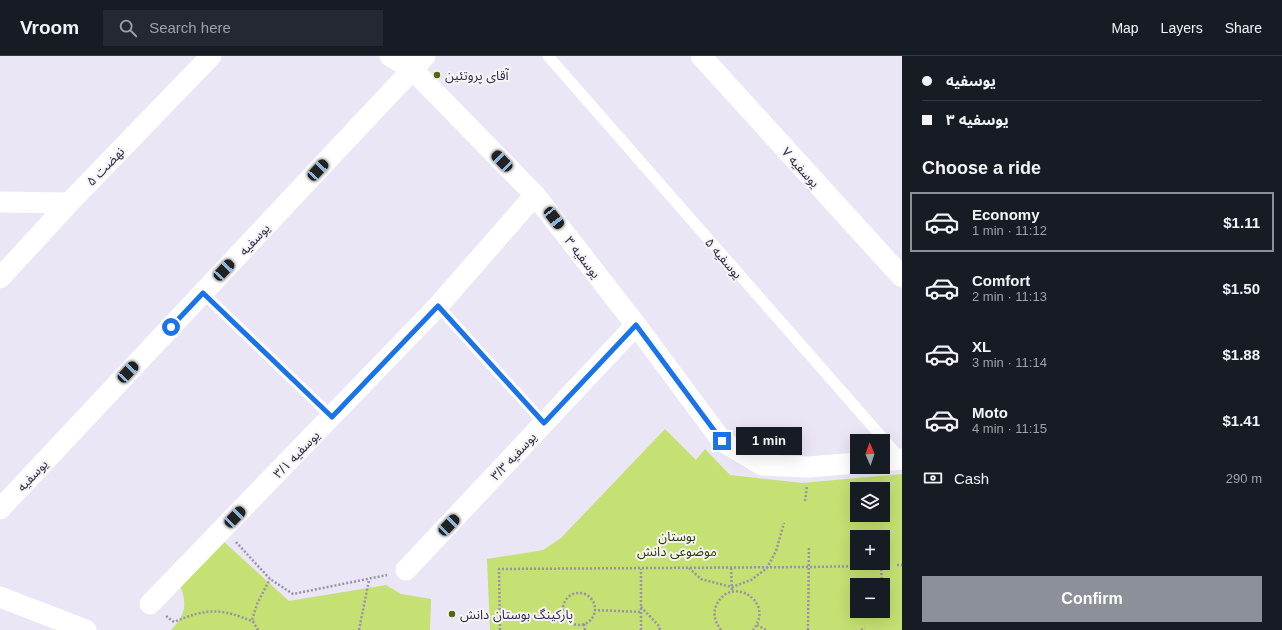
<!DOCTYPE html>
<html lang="en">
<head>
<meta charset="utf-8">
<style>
  body { margin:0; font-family:Helvetica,"Noto Sans Arabic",sans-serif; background:#242831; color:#f1f3f6; height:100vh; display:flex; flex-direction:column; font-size:15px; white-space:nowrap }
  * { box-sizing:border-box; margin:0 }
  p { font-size:13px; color:#9ea1a6 }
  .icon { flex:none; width:22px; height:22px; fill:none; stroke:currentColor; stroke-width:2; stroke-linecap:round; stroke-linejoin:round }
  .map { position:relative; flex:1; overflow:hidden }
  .details { display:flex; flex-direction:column; background:#171b24; width:380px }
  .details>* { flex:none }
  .top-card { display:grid; align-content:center; height:88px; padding:0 20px; background:#171b24 }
  .needle { width:26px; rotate:358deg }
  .controls { position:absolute; left:850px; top:378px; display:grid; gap:8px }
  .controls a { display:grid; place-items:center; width:40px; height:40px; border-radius:0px; background:#171b24; box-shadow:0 4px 16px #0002; font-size:20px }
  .end { position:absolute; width:18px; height:18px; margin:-9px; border:5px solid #1a73e8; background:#fff; box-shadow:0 0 0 2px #fff }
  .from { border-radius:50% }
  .bubble { position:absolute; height:28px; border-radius:0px; background:#171b24; box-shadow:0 4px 16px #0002; font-size:13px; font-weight:700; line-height:28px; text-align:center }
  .car { position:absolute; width:12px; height:24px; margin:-12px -6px; border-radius:5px; box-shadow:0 0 3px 1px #0007; background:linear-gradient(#222 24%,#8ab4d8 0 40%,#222 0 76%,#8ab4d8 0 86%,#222 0) }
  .top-card b { display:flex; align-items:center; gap:14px; height:38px; font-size:15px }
  .top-card b+b { border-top:1px solid #363941 }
  .top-card i { width:10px; height:10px; background:#f1f3f6 }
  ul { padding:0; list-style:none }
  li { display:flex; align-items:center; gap:12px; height:60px; margin:0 8px 6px; padding:0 12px; border:2px solid transparent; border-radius:0px }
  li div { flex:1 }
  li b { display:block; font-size:15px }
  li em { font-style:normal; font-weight:700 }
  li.on { border-color:#8c9099 }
  li>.icon { width:36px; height:36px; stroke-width:1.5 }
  h2 { padding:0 20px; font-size:18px; line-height:48px }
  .pay { display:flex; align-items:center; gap:10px; height:44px; padding:0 20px; font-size:15px }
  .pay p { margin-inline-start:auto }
  .button { display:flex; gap:8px; margin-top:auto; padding:8px 20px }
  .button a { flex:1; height:46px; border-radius:0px; background:#8c9099; color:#fff; font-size:16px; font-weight:700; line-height:46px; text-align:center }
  header { display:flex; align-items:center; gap:24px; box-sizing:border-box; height:56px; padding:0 20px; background:#171b24; border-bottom:1px solid #363941 }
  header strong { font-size:19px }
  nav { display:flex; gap:22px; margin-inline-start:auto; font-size:14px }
  .search { width:280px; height:36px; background:#242831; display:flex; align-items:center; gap:10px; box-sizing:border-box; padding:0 14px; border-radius:0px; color:#9ea1a6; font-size:15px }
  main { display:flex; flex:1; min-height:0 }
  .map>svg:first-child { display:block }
  .green { fill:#c5e073; fill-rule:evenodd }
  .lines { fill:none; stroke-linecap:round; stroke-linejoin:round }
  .path { stroke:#9992a7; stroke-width:2.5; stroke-dasharray:2 2; stroke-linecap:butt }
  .lane { stroke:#fff; stroke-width:11 }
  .street { stroke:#fff; stroke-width:21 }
  .route { stroke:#1a73e8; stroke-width:5 }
  .poi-dot { fill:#55660e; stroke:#f5f5f5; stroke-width:1.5 }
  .labels { text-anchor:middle; stroke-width:4; stroke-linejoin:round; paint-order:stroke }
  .poi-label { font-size:13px; fill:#342946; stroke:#f5f5f5; text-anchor:start }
  .street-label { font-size:13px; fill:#342946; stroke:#f5f5f5 }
  .park-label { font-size:13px; fill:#2f3900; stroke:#f5f5f5 }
</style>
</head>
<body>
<header>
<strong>Vroom</strong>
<div class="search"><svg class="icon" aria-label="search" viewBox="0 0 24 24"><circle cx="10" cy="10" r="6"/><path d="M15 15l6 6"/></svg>Search here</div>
<nav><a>Map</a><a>Layers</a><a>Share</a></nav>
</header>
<main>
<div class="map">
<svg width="902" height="574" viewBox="0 0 902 574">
  <rect width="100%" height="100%" fill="#eae6f5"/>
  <g class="green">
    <path d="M665,373L696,404L705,393L730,419L802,427L902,418V574H490L487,503L543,494L561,482ZM857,433H883V459H857ZM857,481H883V507H857ZM857,529H883V555H857Z"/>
    <path d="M222,484L289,545L386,529L401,538L431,543L430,574H171C187,559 188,543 177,524Z"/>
  </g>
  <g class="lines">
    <g class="path">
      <polyline points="805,445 807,430"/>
      <polyline points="236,486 270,523 293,538 387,519"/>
      <polyline points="881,509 882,529"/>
      <polyline points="897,509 902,509"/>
      <polyline points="689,512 701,523 732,531 751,524 767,512 776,495 784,467"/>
      <polyline points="731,512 732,535"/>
      <circle cx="579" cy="553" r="16"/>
      <polyline points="641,551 659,570 660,574"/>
      <polyline points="594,554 641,556"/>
      <path d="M166,560L174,566C207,552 221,552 254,566"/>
      <polyline points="584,568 585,574"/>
      <polyline points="757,569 766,574"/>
      <polyline points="258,574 252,564 257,548 270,523"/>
      <polyline points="359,574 369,524"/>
      <polyline points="500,574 499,513 809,511 870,510"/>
      <polyline points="641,574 641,513"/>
      <path d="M721,574C715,566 712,557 717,548C731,519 776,545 753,574"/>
      <polyline points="808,574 809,492"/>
      <polyline points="861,574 865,572"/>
    </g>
    <g class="lane">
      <polyline points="548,0 901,403"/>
      <polyline points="203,237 332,361"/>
      <polyline points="438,250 544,367"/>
    </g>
    <g class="street">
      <polyline points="390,0 413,14 535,139 636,269 722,385 762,409 808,411 857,407"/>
      <polyline points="701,0 902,221"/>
      <polyline points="0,146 69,147"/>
      <polyline points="0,222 69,147 211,0"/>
      <polyline points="883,405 902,403"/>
      <polyline points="0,453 425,0"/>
      <polyline points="406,514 636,269"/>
      <polyline points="0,541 86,574"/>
      <polyline points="150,548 438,250 535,139"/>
    </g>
  </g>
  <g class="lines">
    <polyline class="route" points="171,271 203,237 332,361 438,250 544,367 636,269 722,385"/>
  </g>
  <g class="poi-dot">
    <circle cx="437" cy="19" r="4"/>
    <circle cx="452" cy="558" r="4"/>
  </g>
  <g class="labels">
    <g class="poi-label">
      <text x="445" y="24">آقای پروتئین</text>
      <text x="460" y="563">پارکینگ بوستان دانش</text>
    </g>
    <g class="street-label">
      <text transform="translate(105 110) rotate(-46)" y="5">نهضت ۵</text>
      <text transform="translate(801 111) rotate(48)" y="5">یوسفیه ۷</text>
      <text transform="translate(254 183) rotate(-47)" y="5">یوسفیه</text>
      <text transform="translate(583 201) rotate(52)" y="5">یوسفیه ۳</text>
      <text transform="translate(724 202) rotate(49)" y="5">یوسفیه ۵</text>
      <text transform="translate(296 398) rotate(-46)" y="5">یوسفیه ۳/۱</text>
      <text transform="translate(513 400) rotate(-47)" y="5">یوسفیه ۳/۳</text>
      <text transform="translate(32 419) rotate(-47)" y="5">یوسفیه</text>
    </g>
    <g class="park-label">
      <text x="677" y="485">بوستان<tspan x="677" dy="15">موضوعی دانش</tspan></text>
    </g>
  </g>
</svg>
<div class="controls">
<a><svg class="needle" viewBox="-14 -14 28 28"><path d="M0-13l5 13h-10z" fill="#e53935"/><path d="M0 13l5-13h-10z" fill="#9ea1a6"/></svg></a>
<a><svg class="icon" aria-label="layers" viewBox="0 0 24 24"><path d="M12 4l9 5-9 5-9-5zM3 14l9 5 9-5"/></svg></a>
<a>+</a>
<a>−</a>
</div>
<i class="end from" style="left:171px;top:271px"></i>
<i class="end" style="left:722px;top:385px"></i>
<div class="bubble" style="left:736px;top:371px;width:66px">1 min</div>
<i class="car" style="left:502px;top:105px;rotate:316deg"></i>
<i class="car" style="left:318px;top:114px;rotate:43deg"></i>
<i class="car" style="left:554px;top:162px;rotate:142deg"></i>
<i class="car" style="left:224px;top:214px;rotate:43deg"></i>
<i class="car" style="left:128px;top:316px;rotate:43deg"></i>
<i class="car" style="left:235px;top:461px;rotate:44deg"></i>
<i class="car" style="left:449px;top:469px;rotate:44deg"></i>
</div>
<section class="details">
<div class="top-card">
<b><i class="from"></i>یوسفیه</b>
<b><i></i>یوسفیه ۳</b>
</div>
<h2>Choose a ride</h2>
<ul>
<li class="on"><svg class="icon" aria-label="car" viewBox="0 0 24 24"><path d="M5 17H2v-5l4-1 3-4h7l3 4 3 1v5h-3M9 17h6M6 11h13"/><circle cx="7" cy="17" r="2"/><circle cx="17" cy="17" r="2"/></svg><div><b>Economy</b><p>1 min · 11:12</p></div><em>$1.11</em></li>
<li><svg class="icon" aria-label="car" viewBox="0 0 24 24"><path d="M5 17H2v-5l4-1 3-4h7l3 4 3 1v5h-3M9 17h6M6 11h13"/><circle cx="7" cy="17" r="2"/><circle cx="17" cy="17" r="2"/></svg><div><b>Comfort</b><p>2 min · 11:13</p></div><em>$1.50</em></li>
<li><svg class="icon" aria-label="car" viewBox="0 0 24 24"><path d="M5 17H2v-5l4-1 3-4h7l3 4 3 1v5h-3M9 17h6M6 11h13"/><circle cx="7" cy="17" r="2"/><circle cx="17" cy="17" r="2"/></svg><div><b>XL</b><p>3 min · 11:14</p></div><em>$1.88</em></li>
<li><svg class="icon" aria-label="car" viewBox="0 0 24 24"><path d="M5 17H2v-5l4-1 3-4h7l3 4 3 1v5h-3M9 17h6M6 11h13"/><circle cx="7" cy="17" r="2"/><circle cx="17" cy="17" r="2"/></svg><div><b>Moto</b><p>4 min · 11:15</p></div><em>$1.41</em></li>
</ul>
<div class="pay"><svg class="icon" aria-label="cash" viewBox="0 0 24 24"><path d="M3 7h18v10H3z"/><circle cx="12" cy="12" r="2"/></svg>Cash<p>290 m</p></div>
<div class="button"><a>Confirm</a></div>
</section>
</main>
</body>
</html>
